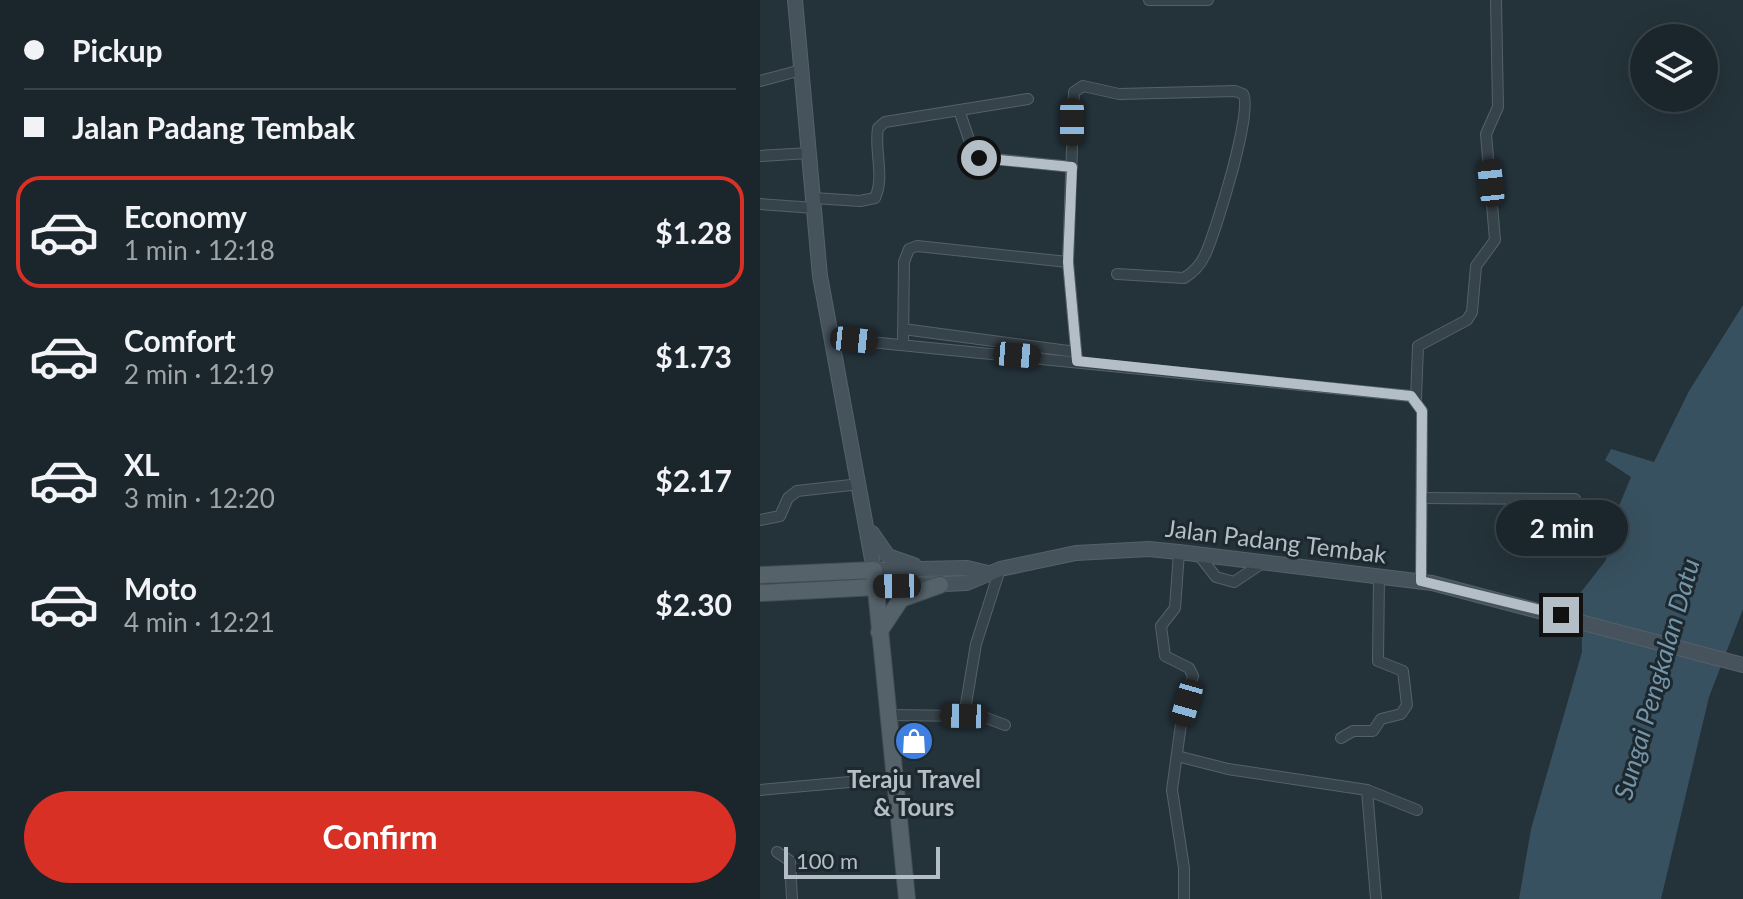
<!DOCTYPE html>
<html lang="en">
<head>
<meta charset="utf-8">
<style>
  body { margin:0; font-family:Lato,sans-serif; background:#283238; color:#f1f3f6; height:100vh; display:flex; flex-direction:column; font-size:30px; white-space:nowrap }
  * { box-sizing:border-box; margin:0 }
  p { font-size:26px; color:#a0a5a9 }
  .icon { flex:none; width:44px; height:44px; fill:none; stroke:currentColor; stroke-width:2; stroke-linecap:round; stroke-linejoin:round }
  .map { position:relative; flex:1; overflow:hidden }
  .details { display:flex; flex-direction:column; background:#1b262c; width:760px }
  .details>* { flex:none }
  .hud { display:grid; align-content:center; height:176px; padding:0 24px; background:#1b262c }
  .fabs { position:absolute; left:870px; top:24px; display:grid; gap:16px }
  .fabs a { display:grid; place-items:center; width:88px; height:88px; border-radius:50%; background:#1b262c; box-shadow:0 8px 32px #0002,0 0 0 2px #394348; font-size:40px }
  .scale { position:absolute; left:24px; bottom:20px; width:156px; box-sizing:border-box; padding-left:8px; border:4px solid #b3bec6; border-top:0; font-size:22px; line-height:28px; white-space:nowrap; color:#b3bec6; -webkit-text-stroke:6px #1d282f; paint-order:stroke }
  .end { position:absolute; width:36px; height:36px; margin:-18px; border:10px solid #b3bec6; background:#111; box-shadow:0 0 0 4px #111 }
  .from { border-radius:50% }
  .bubble { position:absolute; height:56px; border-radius:28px; background:#1b262c; box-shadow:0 8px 32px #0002,0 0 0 2px #394348; font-size:26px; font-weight:700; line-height:56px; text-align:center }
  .car { position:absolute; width:24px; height:48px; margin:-24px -12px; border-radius:10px; box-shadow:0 0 6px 2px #0007; background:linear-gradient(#222 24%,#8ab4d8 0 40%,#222 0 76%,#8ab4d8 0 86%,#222 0) }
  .hud b { display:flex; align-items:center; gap:28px; height:76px; font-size:30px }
  .hud b+b { border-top:2px solid #394348 }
  .hud i { width:20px; height:20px; background:#f1f3f6 }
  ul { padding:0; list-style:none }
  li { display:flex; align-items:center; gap:24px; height:112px; margin:0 16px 12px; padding:0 8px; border:4px solid transparent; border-radius:24px }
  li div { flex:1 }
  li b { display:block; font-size:30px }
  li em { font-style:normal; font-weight:700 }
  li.current { border-color:#d93025 }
  li>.icon { width:72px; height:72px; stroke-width:1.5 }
  .action { display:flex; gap:16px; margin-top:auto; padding:16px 24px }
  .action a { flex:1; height:92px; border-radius:48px; background:#d93025; color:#fff; font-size:32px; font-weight:700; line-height:92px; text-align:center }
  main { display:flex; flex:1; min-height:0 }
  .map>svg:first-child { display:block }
  .water { fill:#385160 }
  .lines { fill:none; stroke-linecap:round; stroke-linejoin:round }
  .street-casing { stroke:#556168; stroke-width:12 }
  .secondary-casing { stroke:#556168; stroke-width:16 }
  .primary-casing { stroke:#434f56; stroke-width:18 }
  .street { stroke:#37434a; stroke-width:10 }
  .secondary { stroke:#46535d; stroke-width:14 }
  .primary { stroke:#55626a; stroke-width:16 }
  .route { stroke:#b3bec6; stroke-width:10 }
  .labels { text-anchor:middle; stroke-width:6; stroke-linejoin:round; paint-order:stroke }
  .street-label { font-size:24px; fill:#b3bec6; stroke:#1d282f }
  .poi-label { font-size:24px; font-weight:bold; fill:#b3bec6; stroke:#1d282f }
  .water-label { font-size:26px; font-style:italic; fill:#7495a8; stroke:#1d282f }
</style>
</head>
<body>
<main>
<section class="details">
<div class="hud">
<b><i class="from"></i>Pickup</b>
<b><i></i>Jalan Padang Tembak</b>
</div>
<ul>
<li class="current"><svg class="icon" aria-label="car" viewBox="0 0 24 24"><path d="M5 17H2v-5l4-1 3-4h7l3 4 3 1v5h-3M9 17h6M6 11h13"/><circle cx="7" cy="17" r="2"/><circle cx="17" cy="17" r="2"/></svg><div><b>Economy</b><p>1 min · 12:18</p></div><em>$1.28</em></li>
<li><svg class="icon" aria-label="car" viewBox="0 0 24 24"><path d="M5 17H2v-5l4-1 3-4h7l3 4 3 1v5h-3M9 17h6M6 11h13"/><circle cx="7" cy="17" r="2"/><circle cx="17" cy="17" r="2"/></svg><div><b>Comfort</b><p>2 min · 12:19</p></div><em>$1.73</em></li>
<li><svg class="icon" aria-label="car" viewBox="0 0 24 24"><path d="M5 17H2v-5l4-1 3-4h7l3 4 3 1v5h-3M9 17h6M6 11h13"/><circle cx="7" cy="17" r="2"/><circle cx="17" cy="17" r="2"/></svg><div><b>XL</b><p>3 min · 12:20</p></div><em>$2.17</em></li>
<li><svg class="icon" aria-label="car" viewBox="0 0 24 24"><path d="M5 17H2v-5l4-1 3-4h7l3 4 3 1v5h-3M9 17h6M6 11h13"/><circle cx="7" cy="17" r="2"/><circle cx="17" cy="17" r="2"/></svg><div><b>Moto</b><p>4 min · 12:21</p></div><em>$2.30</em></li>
</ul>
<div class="action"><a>Confirm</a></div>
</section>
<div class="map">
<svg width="983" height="899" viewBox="0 0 983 899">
  <rect width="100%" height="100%" fill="#24323a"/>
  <polygon class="water" points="983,305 983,609 949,697 901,899 759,899 771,829 822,652 821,592 846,560 856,513 871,477 845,460 851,449 894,462 929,391"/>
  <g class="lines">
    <defs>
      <g id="street">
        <polyline points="389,0 448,0"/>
        <polyline points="0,81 41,70"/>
        <polyline points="199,110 215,157 312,167"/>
        <polyline points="0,156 49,153"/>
        <path d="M54,198L100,201L115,198C125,177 114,150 118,128L125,122L268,99"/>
        <polyline points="0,204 55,208"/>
        <polyline points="143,329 316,352"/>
        <polyline points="70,338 651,396 662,411 661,581"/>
        <polyline points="143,345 144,262 149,249 157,246 308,262"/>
        <path d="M317,361L308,262L314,92L323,86L359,94L475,91L483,94C494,109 455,234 445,255C440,266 434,272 424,278L357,274"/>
        <polyline points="656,399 658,346 707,320 712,312 716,266 735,240 726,134 738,107 736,0"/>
        <polyline points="662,498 815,499"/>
        <polyline points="0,520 20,516 28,498 37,491 100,484"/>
        <polyline points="419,552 415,608 401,626 405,656 429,668 433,676 421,724 412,790 424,868 424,899"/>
        <polyline points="438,554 456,577 474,582 504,562"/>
        <polyline points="129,715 204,716 216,644 240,569"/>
        <polyline points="204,716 221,716 245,725"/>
        <polyline points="581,738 593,731 613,731 621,719 641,714 647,705 643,671 618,661 619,576"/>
        <polyline points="417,756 468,769 607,790 657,810"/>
        <polyline points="0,790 135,778"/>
        <polyline points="607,790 616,899"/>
        <polyline points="17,852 30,861 32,899"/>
      </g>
      <g id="secondary">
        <polyline points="35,0 60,276 114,570 207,568 228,573"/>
        <polyline points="112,533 128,556 154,565"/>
        <polyline points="116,587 207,583 240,569 316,553 389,549 419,552 672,583 983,665"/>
      </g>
      <g id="primary">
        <polyline points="0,575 114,570 147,899"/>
        <polyline points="0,593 116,587"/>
        <polyline points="119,632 141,599 180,585"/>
      </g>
    </defs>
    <use href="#street" class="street-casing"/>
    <use href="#secondary" class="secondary-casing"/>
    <use href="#primary" class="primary-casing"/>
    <use href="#street" class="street"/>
    <use href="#secondary" class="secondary"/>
    <use href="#primary" class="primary"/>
  </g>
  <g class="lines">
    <polyline class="route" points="219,158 312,167 308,262 317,361 651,396 662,411 661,581 801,615"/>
  </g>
  <defs>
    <symbol id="shop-disc" viewBox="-11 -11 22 22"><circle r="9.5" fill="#3f7fe0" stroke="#1d282f"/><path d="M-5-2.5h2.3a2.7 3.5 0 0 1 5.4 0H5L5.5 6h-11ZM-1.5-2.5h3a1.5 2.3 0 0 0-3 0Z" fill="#fff"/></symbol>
  </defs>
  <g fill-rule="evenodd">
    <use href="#shop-disc" x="132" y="719" width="44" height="44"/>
  </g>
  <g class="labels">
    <g class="street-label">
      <text transform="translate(516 542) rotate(7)" y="8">Jalan Padang Tembak</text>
    </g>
    <g class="poi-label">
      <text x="154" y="788">Teraju Travel<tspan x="154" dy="28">&amp; Tours</tspan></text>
    </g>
    <g class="water-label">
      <text transform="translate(897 679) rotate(-74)" y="9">Sungai Pengkalan Datu</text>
    </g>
  </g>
</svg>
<div class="fabs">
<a><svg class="icon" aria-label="layers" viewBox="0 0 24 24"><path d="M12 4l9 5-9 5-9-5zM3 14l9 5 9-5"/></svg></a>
</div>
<div class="scale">100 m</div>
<i class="end from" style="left:219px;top:158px"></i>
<i class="end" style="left:801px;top:615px"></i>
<div class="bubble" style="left:736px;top:500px;width:132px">2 min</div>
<i class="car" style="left:312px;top:122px;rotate:180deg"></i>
<i class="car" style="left:731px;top:183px;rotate:354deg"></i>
<i class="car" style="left:94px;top:340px;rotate:96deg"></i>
<i class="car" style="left:257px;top:355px;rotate:95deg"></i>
<i class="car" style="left:137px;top:586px;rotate:269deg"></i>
<i class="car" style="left:427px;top:703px;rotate:196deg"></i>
<i class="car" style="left:204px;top:716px;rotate:271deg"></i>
</div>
</main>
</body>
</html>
